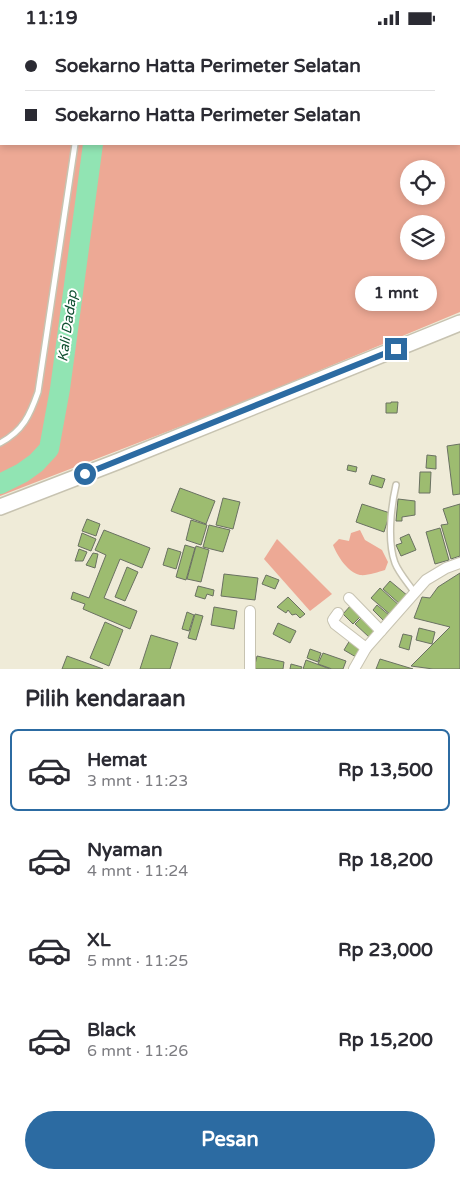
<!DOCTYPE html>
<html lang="id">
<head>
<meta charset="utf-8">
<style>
  body { margin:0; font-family:"Varela Round",sans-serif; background:#f7f7f7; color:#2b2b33; height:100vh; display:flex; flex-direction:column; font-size:19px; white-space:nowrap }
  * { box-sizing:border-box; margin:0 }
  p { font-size:16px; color:#7c7c81 }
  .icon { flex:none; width:28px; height:28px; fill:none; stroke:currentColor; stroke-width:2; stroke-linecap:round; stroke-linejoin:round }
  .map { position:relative; height:634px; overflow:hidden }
  .panel { display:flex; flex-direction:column; background:#fff; flex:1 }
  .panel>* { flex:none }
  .top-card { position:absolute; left:0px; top:0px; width:460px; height:110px; box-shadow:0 2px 8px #0003; display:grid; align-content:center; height:110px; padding:0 25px; background:#fff }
  .buttons { position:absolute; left:400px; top:125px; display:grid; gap:10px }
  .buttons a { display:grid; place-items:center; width:45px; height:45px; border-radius:50%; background:#fff; box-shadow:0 2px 8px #0003; font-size:25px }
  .end { position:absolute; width:22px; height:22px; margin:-11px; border:6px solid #2c6ba2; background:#fff; box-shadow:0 0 0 2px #fff }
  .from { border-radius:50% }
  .bubble { position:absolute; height:35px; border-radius:18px; background:#fff; box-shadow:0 2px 8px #0003; font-size:16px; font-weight:700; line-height:35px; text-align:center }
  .top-card b { display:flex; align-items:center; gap:18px; height:48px; font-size:19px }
  .top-card b+b { border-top:1px solid #e1e1e2 }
  .top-card i { width:12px; height:12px; background:#2b2b33 }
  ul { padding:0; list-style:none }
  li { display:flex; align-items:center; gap:15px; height:82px; margin:0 10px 8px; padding:0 15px; border:2px solid transparent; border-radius:8px }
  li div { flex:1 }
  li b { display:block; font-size:19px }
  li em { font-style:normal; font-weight:700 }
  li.active { border-color:#2c6ba2 }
  li>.icon { width:45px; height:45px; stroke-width:1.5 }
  h2 { padding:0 25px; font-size:22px; line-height:60px }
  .cta { display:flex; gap:10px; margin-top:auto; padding:10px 25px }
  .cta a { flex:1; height:58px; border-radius:30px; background:#2c6ba2; color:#fff; font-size:20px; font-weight:700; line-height:58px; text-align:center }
  .status { display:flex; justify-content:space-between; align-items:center; height:35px; padding:0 25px; background:#fff; direction:ltr }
  .status svg { height:14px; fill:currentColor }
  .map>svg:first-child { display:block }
  .green { fill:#eda995; fill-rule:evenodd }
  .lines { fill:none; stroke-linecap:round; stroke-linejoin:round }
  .river { stroke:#91e4b3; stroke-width:20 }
  .building { fill:#9dbc70; stroke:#6a7162 }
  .lane-casing { stroke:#c7c3b1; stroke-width:8 }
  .street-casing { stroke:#c7c3b1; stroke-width:12 }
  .secondary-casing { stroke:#c7c3b1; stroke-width:18 }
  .lane { stroke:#fff; stroke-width:5 }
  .street { stroke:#fff; stroke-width:10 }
  .secondary { stroke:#fff; stroke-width:15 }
  .route { stroke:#2c6ba2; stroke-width:6 }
  .labels { text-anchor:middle; stroke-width:4; stroke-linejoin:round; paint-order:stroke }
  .water-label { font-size:14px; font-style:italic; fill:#115132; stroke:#fff }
</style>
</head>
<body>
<div class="status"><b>11:19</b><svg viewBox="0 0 49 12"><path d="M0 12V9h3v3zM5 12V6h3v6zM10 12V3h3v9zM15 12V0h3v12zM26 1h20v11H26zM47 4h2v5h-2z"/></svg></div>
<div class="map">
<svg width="460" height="634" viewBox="0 0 460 634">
  <rect width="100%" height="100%" fill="#efebd8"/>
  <g class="green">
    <path d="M0,0H460V277L239,369L0,461ZM1,1H459V109H1ZM409,134H436V161H409ZM409,189H436V216H409Z"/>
    <path d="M360,495L365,505L382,515L388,527L385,535C378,537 367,541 360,540C347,537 337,520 333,510L339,504L349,506L351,498Z"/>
    <polygon points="277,504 332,559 310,576 264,524"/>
  </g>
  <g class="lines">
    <g class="river">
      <polyline points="108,1 108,0"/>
      <polyline points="0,449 22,438 36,428 49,414 60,354 93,109"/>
    </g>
  </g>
  <g class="building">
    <polygon points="391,367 398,367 397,378 386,378 386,368 391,368"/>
    <polygon points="460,409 460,459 453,460 447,411"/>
    <polygon points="427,420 436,421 436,434 426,433"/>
    <polygon points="348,430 357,432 356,437 347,435"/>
    <polygon points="420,437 431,437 430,458 419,458"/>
    <polygon points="372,440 385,444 382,453 369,449"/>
    <polygon points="180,453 215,466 206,489 171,476"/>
    <polygon points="223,463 240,467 233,494 216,490"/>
    <polygon points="398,464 415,466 415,480 402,482 402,486 396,486"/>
    <polygon points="362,469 390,478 384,497 356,487"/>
    <polygon points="460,469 460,521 451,524 441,490 448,489 443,474"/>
    <polygon points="87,484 100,489 96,501 82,496"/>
    <polygon points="191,485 207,490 201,510 186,505"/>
    <polygon points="209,490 230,495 223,517 203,512"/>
    <polygon points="440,493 449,525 435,529 426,497"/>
    <polygon points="104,495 150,513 142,533 120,524 104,563 137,576 130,594 83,574 85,569 71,564 73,557 89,563 106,520 95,515"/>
    <polygon points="82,498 96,504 91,516 78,511"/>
    <polygon points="409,499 416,515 401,521 396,510 402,508 400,503"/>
    <polygon points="185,510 195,513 186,545 176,542"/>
    <polygon points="196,511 209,515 201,547 187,544"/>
    <polygon points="168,513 181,517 176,534 163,530"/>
    <polygon points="79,514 87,517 83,526 75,526"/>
    <polygon points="93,518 98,519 95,533 86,530"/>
    <polygon points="127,532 138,537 125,566 115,562"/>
    <polygon points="460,538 460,634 433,634 411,631 450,592 414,583 422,562 430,563 438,552"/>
    <polygon points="224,539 258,543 255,565 221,561"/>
    <polygon points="266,540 279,545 275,554 262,549"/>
    <polygon points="390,546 408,561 401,570 383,554"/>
    <polygon points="198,551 214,555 213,561 207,559 205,564 195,561"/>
    <polygon points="380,553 401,572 392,581 371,563"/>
    <polygon points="288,562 305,579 300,583 296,579 292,580 288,575 286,578 277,572"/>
    <polygon points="352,569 363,579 353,589 343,579"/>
    <polygon points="377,570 389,580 384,586 373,575"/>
    <polygon points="214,572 237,576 234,594 211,590"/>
    <polygon points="187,577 194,580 189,596 182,594"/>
    <polygon points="195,579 203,581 196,605 188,603"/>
    <polygon points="363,581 377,594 369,602 355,589"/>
    <polygon points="105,587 123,595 109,631 90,623"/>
    <polygon points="278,588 296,596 290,608 273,599"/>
    <polygon points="419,593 435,597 432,609 416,605"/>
    <polygon points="403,599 412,601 409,615 399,612"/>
    <polygon points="151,600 178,608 170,634 140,634"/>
    <polygon points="350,605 362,612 356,622 344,615"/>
    <polygon points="310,614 321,618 318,627 307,623"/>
    <polygon points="323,618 346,626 343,634 332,634 318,629"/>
    <polygon points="67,621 103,634 62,634"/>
    <polygon points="257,621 284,627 283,634 254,634"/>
    <polygon points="380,624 413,634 376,634"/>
    <polygon points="306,625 330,634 303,634"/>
    <polygon points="291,629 302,632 301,634 290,634"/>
  </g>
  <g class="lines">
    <defs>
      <g id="lane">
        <polyline points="8,1 11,0"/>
        <polyline points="89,1 89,0"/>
        <polyline points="0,5 1,4"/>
        <path d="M0,408C23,396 30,380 38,357L75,109"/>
        <path d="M396,450C391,472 387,506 395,528C399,538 408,548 414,557"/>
      </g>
      <g id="street">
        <polyline points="349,563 381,596"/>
        <polyline points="338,578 333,585 335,589 366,613"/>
        <polyline points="250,634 250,576"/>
        <polyline points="354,634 366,613 426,545 446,533 460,528"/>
      </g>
      <polyline id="secondary" points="0,472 119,426 460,288"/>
    </defs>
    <use href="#lane" class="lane-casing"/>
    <use href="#street" class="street-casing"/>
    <use href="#secondary" class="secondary-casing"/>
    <use href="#lane" class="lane"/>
    <use href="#street" class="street"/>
    <use href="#secondary" class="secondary"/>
  </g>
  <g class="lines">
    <polyline class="route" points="85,439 396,314"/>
  </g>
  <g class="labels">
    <g class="water-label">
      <text transform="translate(67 291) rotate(-82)" y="5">Kali Dadap</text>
    </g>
  </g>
</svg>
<div class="buttons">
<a><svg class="icon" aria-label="locate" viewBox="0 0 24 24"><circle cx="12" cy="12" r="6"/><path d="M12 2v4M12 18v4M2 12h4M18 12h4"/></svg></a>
<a><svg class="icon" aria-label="layers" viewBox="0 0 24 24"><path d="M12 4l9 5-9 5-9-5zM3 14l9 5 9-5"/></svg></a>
</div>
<i class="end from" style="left:85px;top:439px"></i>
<i class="end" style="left:396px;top:314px"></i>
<div class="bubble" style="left:355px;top:241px;width:82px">1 mnt</div>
<div class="top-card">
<b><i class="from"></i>Soekarno Hatta Perimeter Selatan</b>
<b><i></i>Soekarno Hatta Perimeter Selatan</b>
</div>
</div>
<section class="panel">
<h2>Pilih kendaraan</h2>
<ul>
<li class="active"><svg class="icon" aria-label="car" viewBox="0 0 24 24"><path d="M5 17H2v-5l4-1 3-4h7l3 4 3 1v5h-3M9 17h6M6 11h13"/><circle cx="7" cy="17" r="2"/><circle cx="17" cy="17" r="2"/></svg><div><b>Hemat</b><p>3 mnt · 11:23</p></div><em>Rp 13,500</em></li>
<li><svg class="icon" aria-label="car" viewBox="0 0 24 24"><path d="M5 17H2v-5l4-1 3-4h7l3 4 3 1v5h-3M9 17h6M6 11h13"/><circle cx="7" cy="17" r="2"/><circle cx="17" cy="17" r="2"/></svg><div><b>Nyaman</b><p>4 mnt · 11:24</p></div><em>Rp 18,200</em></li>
<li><svg class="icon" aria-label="car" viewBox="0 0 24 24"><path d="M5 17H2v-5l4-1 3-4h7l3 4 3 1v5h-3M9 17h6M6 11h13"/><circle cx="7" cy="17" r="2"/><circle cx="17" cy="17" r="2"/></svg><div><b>XL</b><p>5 mnt · 11:25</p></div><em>Rp 23,000</em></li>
<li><svg class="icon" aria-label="car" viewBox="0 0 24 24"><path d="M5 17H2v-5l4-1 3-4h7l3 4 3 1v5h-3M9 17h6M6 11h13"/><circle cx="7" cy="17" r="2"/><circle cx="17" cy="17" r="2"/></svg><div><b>Black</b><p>6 mnt · 11:26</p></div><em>Rp 15,200</em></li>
</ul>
<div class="cta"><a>Pesan</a></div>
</section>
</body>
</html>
